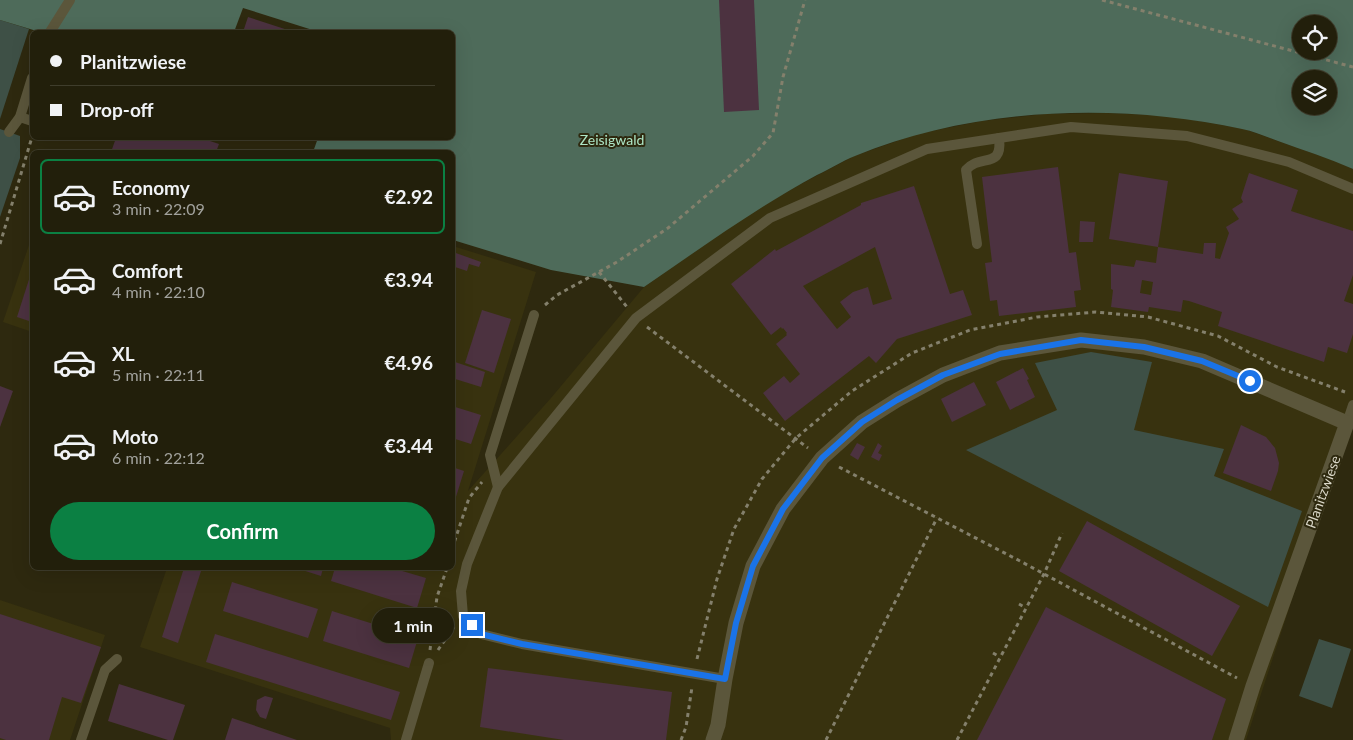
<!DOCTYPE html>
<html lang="en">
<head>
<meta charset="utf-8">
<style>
  body { margin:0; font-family:Lato,sans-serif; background:#2a2714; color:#f1f3f6; height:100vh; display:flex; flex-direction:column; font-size:19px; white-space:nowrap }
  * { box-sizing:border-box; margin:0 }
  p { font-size:16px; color:#a2a29d }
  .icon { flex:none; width:28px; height:28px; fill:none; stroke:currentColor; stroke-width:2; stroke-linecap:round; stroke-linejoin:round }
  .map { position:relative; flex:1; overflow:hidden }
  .side { position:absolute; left:30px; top:150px; width:425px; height:420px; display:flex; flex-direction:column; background:#221f0b; border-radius:8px; box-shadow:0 5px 20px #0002,0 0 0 1px #3f3d2c }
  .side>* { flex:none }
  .banner { position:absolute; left:30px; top:30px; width:425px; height:110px; border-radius:8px; box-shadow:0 5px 20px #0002,0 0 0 1px #3f3d2c; display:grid; align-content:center; height:110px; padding:0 20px; background:#221f0b }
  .buttons { position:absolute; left:1292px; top:15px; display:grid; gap:10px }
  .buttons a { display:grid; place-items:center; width:45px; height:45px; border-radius:50%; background:#221f0b; box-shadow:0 5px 20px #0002,0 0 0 1px #3f3d2c; font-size:25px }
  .end { position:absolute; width:22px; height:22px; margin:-11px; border:6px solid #1a73e8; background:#fff; box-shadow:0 0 0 2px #fff }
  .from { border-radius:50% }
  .bubble { position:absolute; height:35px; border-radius:18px; background:#221f0b; box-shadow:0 5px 20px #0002,0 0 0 1px #3f3d2c; font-size:16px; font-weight:700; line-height:35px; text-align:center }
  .banner b { display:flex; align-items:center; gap:18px; height:48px; font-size:19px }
  .banner b+b { border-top:1px solid #3f3d2c }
  .banner i { width:12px; height:12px; background:#f1f3f6 }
  ul { padding:9px 0 0; list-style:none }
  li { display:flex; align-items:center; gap:15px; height:75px; margin:0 10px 8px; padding:0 10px; border:2px solid transparent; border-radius:8px }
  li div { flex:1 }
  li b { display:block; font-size:19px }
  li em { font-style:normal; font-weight:700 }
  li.current { border-color:#0b8043 }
  li>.icon { width:45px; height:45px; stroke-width:1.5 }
  .primary-button { display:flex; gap:10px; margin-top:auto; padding:10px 20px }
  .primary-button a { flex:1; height:58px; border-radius:30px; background:#0b8043; color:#fff; font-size:20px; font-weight:700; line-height:58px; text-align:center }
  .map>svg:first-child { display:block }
  .built { fill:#38320f }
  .green { fill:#3e5046 }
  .forest { fill:#4e6b5a; fill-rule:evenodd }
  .building { fill:#4c3240; fill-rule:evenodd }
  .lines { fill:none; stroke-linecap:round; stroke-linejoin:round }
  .path { stroke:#84806c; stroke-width:3; stroke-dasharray:4 4; stroke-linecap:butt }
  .lane { stroke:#5b563b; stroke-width:10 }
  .street { stroke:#5b563b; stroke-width:15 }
  .route { stroke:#1a73e8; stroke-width:6 }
  .labels { text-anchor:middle; stroke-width:4; stroke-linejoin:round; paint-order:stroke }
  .park-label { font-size:14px; fill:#ade6c6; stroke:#2e290f }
  .street-label { font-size:14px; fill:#dad7c8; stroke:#2e290f }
</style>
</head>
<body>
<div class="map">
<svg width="1353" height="740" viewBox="0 0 1353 740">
  <rect width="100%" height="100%" fill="#2e290f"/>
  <g class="built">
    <polygon points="1106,113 1172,116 1244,129 1332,160 1353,169 1353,413 1246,740 391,740 390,728 140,647 167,568 452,568 453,246 536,272 468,491 551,398 644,287 750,213 799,185 854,156 917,134 982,121 1045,114"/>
    <polygon points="32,236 32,332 3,322"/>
    <polygon points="0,600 105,635 70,740 0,740"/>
  </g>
  <g class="green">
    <polygon points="0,20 29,29 0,119"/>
    <polygon points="0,129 20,136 20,158 0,217"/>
    <polygon points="1091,352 1152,362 1134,430 1224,449 1214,476 1302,511 1268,607 966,450 1057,410 1035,363"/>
    <polygon points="1319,639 1351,649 1332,708 1299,696"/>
  </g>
  <path class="forest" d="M0,0H1353V169C1328,158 1303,150 1278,141C1266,137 1254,131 1242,129C1117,102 973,107 855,156C842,161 830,169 817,175C756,208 701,248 644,287L551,270L453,240L452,152H313L318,138H452V32H319L243,8L234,32H40L0,20ZM1301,24H1329V51H1301ZM1301,79H1329V106H1301Z"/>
  <g class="building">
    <polygon points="719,0 754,0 759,110 724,112"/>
    <polygon points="248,17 294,32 243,32"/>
    <polygon points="116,138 201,138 219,144 216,152 111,152"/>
    <polygon points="1058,167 1069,253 1076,252 1081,290 1074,291 1076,307 999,316 997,300 990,301 985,263 992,262 982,177"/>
    <polygon points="1119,173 1168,181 1158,247 1109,239"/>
    <path d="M1249,173L1298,190L1291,211L1353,231V275L1344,301L1353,304V334L1347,353L1328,347L1324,362L1218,326L1222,312L1189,301L1183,300L1181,312L1149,307L1148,312L1111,307L1113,290L1111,289V264L1134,267L1136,260L1156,263L1158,247L1203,254L1204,243H1216L1215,258L1220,259L1229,233L1226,227L1239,219L1232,209L1243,202L1241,198ZM1142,280L1153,282L1151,295L1140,293Z"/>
    <path d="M914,186L950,294L963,290L972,315L897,339L876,363L869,356L785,421L763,393L784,376L790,383L800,374L776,344L787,335L786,334L787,333L783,328L782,329L781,327L771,335L731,284L775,249L776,251L861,205V203ZM875,247L892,299L873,305L868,287L853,292L840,302L851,317L837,329L803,286Z"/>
    <polygon points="1080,221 1095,222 1093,242 1079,242"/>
    <polygon points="453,252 481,262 479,267 469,264 467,271 452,266"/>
    <polygon points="32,270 32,322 17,317"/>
    <polygon points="482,310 511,319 494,373 465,363"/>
    <polygon points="452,361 485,372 481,387 452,378"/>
    <polygon points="1023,368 1029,379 1027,380 1035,397 1010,410 996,382"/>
    <polygon points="974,382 986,405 952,422 941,399"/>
    <polygon points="0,386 13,391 0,427"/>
    <polygon points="452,406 481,415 471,444 452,438"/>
    <polygon points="1241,425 1266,437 1275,448 1279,463 1278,471 1271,491 1223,473"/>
    <polygon points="857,443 865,447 858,460 850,455"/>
    <polygon points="878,443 882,446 878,453 882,455 879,461 871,457"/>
    <polygon points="452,467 464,471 455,500 452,500"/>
    <polygon points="1087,521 1240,606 1212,656 1059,571"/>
    <polygon points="184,568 202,568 178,643 162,637"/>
    <polygon points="296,568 323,568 321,576"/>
    <polygon points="335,568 392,568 426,578 417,608 331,581"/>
    <polygon points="232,582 318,609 308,638 223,611"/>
    <polygon points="1046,607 1226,699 1212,740 977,740"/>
    <polygon points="332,611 418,638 409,668 323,641"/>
    <polygon points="0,614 101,647 81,703 62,697 49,740 6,740 0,738"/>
    <polygon points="215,634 400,692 391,720 206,662"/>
    <polygon points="488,668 672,692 666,740 564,740 480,727"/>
    <polygon points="119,684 185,705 173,740 168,740 108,721"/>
    <polygon points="265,696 273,698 266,719 260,717 256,710 257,700"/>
    <polygon points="232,718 297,740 225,740"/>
  </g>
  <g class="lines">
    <g class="path">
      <polyline points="1102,0 1353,67"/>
      <polyline points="0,244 32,137"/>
      <polyline points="599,272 627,307"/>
      <polyline points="545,305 557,295 617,262 668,228 753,156 773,133 783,77 805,0"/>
      <polyline points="647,327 808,448"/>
      <polyline points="839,467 1020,561 1237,678"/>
      <polyline points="452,549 469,498 482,482"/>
      <polyline points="1019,604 1026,608"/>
      <polyline points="430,650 437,597 447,568"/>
      <polyline points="438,650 454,627"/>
      <polyline points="993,653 1000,657"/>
      <polyline points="697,659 717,579 734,529 762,479 796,438 852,391 912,353 970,330 1037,317 1096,312 1148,317 1218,336 1277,367 1345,392"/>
      <polyline points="681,740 686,727 692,687"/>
      <polyline points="826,740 937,518"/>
      <polyline points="957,740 1044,574 1062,533"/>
    </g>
    <g class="lane">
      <polyline points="50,32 70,0"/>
      <polyline points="20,117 32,121"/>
      <polyline points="9,132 20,117 32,78"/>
      <path d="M977,244L966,170C980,153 1003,170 999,138"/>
      <polyline points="1347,423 1353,405"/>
      <polyline points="498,487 490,455 534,315"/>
      <polyline points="725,679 522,644 481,634 463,616 461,591 467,564 498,487 636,318 770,218 927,149 1071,127 1187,136 1289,162 1353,189"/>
      <polyline points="81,740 105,670 117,659"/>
      <polyline points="406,740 429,663"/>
    </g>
    <polyline class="street" points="713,740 718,725 725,679 736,623 753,566 783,509 822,458 862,422 897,400 943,375 1000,353 1081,340 1144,347 1202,361 1347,423 1253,686 1236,740"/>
  </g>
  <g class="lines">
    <polyline class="route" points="472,625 481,634 522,644 725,679 736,623 753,566 783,509 822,458 862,422 897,400 943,375 1000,354 1081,340 1144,347 1202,361 1250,381"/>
  </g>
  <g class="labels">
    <g class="park-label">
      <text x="612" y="145">Zeisigwald</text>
    </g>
    <g class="street-label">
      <text transform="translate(1323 492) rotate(-70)" y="5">Planitzwiese</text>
    </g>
  </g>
</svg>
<div class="buttons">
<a><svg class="icon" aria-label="locate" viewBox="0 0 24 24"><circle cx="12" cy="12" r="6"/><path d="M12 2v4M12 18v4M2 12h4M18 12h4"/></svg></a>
<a><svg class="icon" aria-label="layers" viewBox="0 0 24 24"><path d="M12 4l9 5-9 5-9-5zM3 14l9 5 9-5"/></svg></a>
</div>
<i class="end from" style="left:1250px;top:381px"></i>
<i class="end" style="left:472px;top:625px"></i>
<div class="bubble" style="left:372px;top:608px;width:82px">1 min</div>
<div class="banner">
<b><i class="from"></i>Planitzwiese</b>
<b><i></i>Drop-off</b>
</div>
<section class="side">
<ul>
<li class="current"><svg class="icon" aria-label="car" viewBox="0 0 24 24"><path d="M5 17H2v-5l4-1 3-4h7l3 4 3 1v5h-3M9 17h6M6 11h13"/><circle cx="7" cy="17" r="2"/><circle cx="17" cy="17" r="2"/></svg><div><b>Economy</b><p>3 min · 22:09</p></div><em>€2.92</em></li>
<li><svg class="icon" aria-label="car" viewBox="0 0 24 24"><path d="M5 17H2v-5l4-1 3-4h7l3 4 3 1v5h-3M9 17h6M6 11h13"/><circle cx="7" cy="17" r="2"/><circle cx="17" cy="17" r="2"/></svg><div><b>Comfort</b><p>4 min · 22:10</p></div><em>€3.94</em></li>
<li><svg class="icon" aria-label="car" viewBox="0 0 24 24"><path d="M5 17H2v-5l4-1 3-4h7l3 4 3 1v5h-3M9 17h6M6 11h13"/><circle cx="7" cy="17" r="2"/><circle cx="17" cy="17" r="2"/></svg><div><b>XL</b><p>5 min · 22:11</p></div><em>€4.96</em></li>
<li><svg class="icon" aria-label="car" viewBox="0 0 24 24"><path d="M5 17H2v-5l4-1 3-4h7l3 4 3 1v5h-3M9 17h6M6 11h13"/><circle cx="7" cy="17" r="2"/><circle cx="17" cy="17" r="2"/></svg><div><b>Moto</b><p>6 min · 22:12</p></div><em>€3.44</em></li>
</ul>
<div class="primary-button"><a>Confirm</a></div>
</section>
</div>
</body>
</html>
